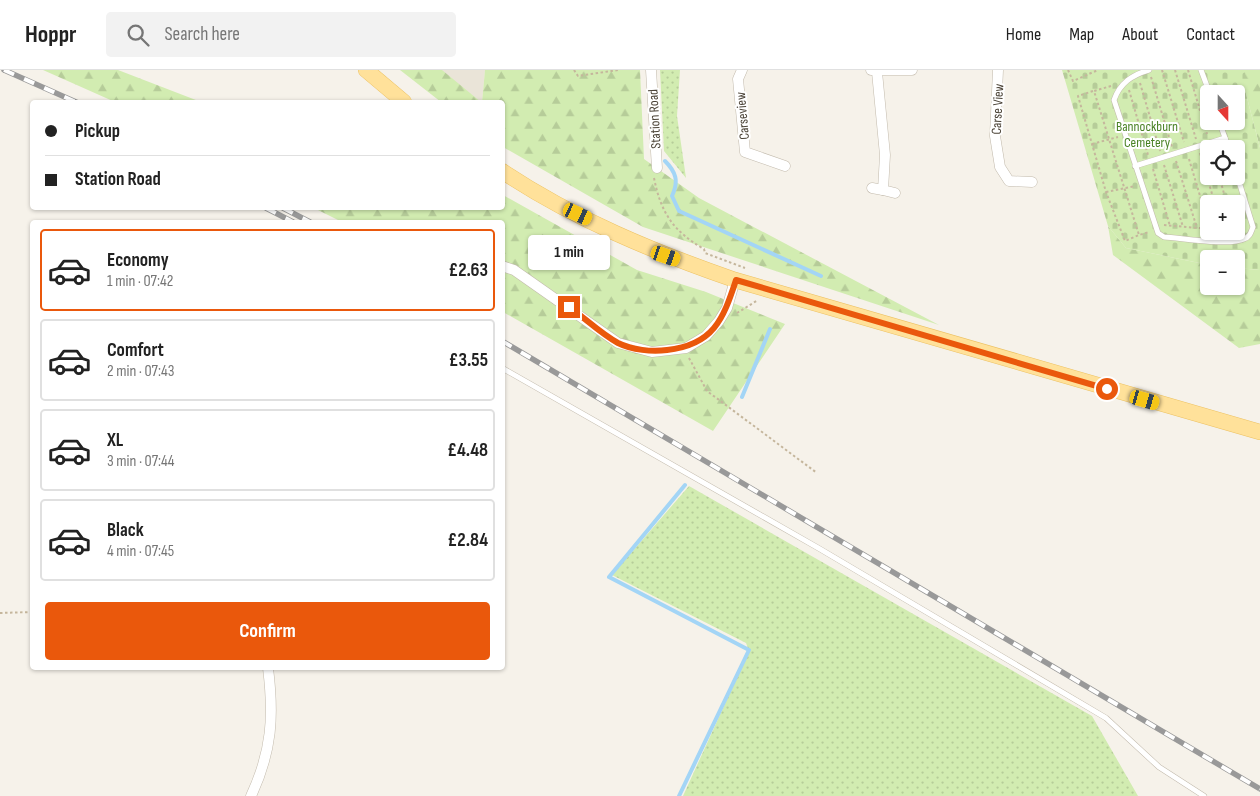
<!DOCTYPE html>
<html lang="en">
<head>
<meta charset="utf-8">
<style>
  body { margin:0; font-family:"Sofia Sans Condensed",sans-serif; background:#f2f2f2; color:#222; height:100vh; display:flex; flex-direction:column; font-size:19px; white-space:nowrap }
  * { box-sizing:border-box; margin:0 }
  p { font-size:16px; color:#767676 }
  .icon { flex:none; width:28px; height:28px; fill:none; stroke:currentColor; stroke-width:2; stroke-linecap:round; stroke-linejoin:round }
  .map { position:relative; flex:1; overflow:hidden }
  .sheet { position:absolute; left:30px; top:150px; width:475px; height:450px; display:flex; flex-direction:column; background:#fff; border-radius:5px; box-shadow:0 1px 4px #0004 }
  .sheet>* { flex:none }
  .guide { position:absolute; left:30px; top:30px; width:475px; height:110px; border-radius:5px; box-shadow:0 1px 4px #0004; display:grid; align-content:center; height:110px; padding:0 15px; background:#fff }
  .needle { width:32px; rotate:159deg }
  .buttons { position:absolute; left:1200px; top:15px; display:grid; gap:10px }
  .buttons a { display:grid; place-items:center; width:45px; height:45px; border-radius:5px; background:#fff; box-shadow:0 1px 4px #0004; font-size:25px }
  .end { position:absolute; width:22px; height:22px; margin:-11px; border:6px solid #ea580c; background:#fff; box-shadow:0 0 0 2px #fff }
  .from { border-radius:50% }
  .bubble { position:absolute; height:35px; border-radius:5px; background:#fff; box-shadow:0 1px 4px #0004; font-size:16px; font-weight:700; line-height:35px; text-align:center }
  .car { position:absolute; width:15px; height:30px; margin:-15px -8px; border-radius:6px; box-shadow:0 0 4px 1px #0007; background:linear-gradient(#f5c518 24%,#345 0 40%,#f5c518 0 76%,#345 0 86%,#f5c518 0) }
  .guide b { display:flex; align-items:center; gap:18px; height:48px; font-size:19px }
  .guide b+b { border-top:1px solid #e0e0e0 }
  .guide i { width:12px; height:12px; background:#222 }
  ul { padding:9px 0 0; list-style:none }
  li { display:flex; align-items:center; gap:15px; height:82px; margin:0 10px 8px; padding:0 5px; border:2px solid #e0e0e0; border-radius:5px }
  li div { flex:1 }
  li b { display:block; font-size:19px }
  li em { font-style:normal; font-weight:700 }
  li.on { border-color:#ea580c }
  li>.icon { width:45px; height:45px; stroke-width:1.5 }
  .cta { display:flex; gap:10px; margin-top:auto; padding:10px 15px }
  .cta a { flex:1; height:58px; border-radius:5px; background:#ea580c; color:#fff; font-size:20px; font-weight:700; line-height:58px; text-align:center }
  header { display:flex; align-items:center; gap:30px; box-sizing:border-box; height:70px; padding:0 25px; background:#fff; border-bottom:1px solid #e0e0e0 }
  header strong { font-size:24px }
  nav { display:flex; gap:28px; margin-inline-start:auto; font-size:18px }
  .search { width:350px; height:45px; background:#f2f2f2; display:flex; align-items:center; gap:12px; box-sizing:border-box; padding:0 18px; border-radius:5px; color:#767676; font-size:19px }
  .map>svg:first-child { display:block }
  .residential { fill:#eae4d8 }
  .grass { fill:url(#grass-dots) }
  .forest { fill:url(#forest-firs) }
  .cemetery { fill:url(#cemetery-stones); fill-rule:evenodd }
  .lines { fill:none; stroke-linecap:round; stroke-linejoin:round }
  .stream { stroke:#a3d5f6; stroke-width:4 }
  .service-casing { stroke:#c2baac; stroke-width:6 }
  .minor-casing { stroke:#c2baac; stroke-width:11 }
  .primary-casing { stroke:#ecc162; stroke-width:16 }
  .path { stroke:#c5b69c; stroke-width:2; stroke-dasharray:2.5 2.5; stroke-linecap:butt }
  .service { stroke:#fff; stroke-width:5 }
  .minor { stroke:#fff; stroke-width:10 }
  .primary { stroke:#ffe19a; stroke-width:15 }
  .rail-casing { stroke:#999; stroke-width:5.5 }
  .rail { stroke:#fff; stroke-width:4; stroke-dasharray:11; stroke-linecap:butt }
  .route { stroke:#ea580c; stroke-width:6 }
  .labels { text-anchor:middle; stroke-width:4; stroke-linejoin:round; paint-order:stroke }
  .street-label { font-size:14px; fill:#4b4337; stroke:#fff }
  .park-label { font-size:14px; fill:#4a8225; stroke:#fff }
</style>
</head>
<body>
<header>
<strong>Hoppr</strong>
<div class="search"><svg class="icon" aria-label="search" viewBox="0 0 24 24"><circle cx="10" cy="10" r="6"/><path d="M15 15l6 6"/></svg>Search here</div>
<nav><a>Home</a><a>Map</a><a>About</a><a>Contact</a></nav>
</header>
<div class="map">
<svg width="1260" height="726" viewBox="0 0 1260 726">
  <defs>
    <pattern id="grass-dots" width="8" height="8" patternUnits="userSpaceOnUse" patternTransform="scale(1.25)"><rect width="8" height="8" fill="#d2ecb1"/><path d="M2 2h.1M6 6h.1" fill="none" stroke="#b6cc99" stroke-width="1.8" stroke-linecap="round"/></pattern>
    <pattern id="forest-firs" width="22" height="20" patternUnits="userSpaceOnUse" patternTransform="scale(1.25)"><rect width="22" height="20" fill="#d2ecb1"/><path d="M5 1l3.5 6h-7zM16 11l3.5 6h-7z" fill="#b6cc99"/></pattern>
    <pattern id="cemetery-stones" width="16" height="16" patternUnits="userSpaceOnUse" patternTransform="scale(1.25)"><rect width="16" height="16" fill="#d2ecb1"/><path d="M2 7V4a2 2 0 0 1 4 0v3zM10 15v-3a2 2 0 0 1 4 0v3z" fill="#b6cc99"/></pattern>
  </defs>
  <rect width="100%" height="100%" fill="#f6f2ea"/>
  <polygon class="residential" points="440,0 485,0 482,32 481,32"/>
  <g class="grass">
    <polygon points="660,0 680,0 677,46 686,108 664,81"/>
    <polygon points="689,416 1092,646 1138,726 683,726 749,581 746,573 612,505"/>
  </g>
  <g class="forest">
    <polygon points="43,0 118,0 201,32 115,32"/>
    <polygon points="400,0 442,0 481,32 441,32"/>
    <polygon points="485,0 640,0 644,89 699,128 939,255 643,157 503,77 502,32 482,32"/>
    <polygon points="1245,0 1260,0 1260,78 1245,20"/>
    <polygon points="503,125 637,200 706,222 785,254 713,361 503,242 502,152 342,152 314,138 502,138"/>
    <polygon points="1108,156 1126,178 1209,195 1209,216 1236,216 1236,198 1260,200 1260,274 1239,278 1113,185"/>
  </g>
  <path class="cemetery" d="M1062,0H1245V20L1260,78V200L1236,198V189H1209V195L1126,178L1108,156ZM1209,24H1236V51H1209ZM1209,79H1236V106H1209ZM1209,134H1236V161H1209Z"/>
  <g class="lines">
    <g class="stream">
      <path d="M665,91C676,102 679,111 672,126L679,141L821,206"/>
      <polyline points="742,327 770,259"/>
      <polyline points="679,726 749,580 609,507 685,415"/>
    </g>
    <defs>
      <g id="service">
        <path d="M1149,0C1132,5 1120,13 1114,30L1158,163L1164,167C1182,168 1229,176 1244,169C1250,167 1251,162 1253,157L1236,102"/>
        <polyline points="1201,0 1210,24"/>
        <polyline points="1219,51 1229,79"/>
        <polyline points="1135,96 1225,68"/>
        <polyline points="502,298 820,479 1106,648 1159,697 1204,726"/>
      </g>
      <g id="minor">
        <polyline points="651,0 657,98"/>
        <polyline points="742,0 738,9 745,82 785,96"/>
        <polyline points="871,0 912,0"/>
        <polyline points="998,0 995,66 1000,97 1009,111 1032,112"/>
        <polyline points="877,2 885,85 883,120 895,123"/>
        <polyline points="872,118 883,120"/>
        <polyline points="502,196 514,200 618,273 652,282 686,278 706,266 719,251 727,238 735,210"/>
        <path d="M251,726C272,681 274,646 268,598"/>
      </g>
      <g id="primary">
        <polyline points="366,0 404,32"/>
        <path d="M502,101C574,149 654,182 735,210L1260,362"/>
      </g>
    </defs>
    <use href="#service" class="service-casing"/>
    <use href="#minor" class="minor-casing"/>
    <use href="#primary" class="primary-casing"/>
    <g class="path">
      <polyline points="574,0 578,6 618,0"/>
      <polyline points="1068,0 1073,11 1098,0"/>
      <polyline points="1162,0 1184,72"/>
      <polyline points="1175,0 1196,69"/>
      <polyline points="1188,0 1207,64"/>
      <polyline points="1151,7 1172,77"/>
      <polyline points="1140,13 1160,81"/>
      <polyline points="1111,16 1094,21 1139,165 1149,162"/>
      <polyline points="1129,20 1148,85"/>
      <polyline points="1093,21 1078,26 1106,122 1125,171 1139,165"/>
      <polyline points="1092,74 1118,67"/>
      <polyline points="1200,83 1215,134"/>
      <polyline points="1189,89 1209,156"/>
      <polyline points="1176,91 1197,158"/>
      <polyline points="1164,95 1183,157"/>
      <polyline points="1153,99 1170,156"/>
      <polyline points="1219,106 1227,134"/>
      <path d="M654,108C661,143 673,161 704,179L705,183L745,198"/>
      <polyline points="1106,122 1135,116"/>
      <polyline points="1164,155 1209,159"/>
      <polyline points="1236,161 1243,159"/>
      <polyline points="737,243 758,230"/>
      <polyline points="689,288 707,321 817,403"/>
      <polyline points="0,543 32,542"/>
    </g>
    <use href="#service" class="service"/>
    <use href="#minor" class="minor"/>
    <use href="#primary" class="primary"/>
    <defs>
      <g id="rail">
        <polyline points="4,0 76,32"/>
        <polyline points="266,138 293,152"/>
        <polyline points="283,138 310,152"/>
        <polyline points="502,271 1260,719"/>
      </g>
    </defs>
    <use href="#rail" class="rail-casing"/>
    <use href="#rail" class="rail"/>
  </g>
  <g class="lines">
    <path class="route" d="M569,237C585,248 601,264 618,273C632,280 652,282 667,280C713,275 723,250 736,210L1107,319"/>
  </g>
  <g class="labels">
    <g class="street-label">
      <text transform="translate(997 39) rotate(-87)" y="5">Carse View</text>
      <text transform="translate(742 46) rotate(-95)" y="5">Carseview</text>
      <text transform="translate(654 49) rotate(-93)" y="5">Station Road</text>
    </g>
    <g class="park-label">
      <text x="1147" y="61">Bannockburn<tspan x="1147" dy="16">Cemetery</tspan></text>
    </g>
  </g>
</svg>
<div class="buttons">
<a><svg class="needle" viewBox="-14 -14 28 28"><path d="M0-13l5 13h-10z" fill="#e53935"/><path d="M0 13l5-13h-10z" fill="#767676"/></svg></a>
<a><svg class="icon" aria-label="locate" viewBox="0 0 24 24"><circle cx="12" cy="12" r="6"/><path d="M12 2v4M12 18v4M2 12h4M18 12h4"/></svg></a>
<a>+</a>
<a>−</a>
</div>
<i class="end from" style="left:1107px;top:319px"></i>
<i class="end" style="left:569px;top:237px"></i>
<div class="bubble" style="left:528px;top:165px;width:82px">1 min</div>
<i class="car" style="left:578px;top:144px;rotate:115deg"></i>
<i class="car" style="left:666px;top:186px;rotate:109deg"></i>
<i class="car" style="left:1145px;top:330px;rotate:106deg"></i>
<div class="guide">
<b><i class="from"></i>Pickup</b>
<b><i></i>Station Road</b>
</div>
<section class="sheet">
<ul>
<li class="on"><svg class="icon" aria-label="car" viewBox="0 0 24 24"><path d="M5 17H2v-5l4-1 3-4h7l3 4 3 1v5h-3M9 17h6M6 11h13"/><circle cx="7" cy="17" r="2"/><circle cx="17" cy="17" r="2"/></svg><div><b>Economy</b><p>1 min · 07:42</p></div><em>£2.63</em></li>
<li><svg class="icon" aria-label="car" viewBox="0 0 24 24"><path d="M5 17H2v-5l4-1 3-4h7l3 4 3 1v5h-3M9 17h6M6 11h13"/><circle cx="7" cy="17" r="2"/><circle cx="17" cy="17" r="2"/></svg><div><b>Comfort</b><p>2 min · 07:43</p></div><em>£3.55</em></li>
<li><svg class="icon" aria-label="car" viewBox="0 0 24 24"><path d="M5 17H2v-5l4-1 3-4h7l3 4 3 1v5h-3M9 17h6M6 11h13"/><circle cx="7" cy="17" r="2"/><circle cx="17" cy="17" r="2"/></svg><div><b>XL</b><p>3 min · 07:44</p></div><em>£4.48</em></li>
<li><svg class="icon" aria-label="car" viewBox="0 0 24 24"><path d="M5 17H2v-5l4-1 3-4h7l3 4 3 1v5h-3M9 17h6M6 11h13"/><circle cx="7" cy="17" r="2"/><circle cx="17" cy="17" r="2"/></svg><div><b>Black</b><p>4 min · 07:45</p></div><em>£2.84</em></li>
</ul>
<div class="cta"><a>Confirm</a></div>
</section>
</div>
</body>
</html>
